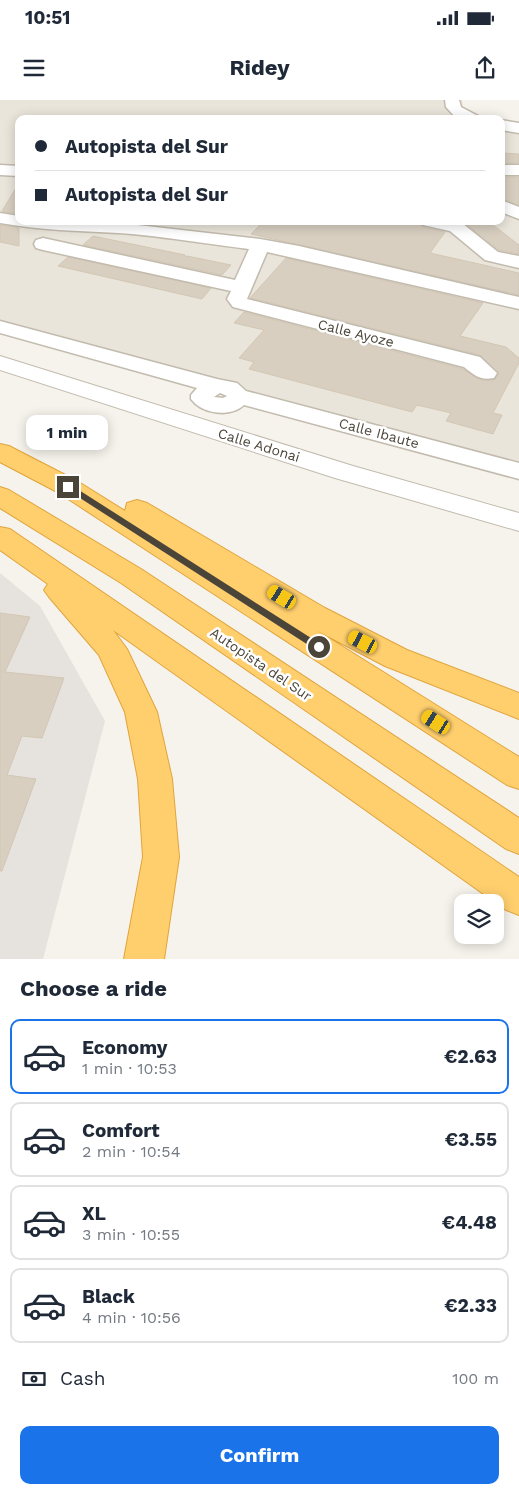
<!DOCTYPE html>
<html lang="en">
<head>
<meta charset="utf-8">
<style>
  body { margin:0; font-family:"Work Sans",sans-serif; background:#f2f2f3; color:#1f2937; height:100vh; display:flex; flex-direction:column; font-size:19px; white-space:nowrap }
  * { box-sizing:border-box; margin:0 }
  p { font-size:16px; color:#747a83 }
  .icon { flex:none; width:28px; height:28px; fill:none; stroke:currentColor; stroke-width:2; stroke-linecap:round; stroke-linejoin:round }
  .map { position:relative; height:859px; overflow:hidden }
  .side { display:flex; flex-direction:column; background:#fff; flex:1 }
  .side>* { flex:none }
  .top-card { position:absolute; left:15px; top:15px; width:490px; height:110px; border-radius:10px; box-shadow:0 2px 12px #0003; display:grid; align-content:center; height:110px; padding:0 20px; background:#fff }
  .buttons { position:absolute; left:454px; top:794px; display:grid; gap:10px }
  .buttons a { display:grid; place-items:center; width:50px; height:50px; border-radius:10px; background:#fff; box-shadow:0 2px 12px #0003; font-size:25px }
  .end { position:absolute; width:22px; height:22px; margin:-11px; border:6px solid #4b4439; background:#fff; box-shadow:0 0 0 2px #fff }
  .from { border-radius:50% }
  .bubble { position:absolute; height:35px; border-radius:10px; background:#fff; box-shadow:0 2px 12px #0003; font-size:16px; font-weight:700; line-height:35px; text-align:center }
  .car { position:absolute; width:15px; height:30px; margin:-15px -8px; border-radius:6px; box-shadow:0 0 4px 1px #0007; background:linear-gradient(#f5c518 24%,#345 0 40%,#f5c518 0 76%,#345 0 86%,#f5c518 0) }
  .top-card b { display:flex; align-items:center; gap:18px; height:48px; font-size:19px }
  .top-card b+b { border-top:1px solid #e0e1e3 }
  .top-card i { width:12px; height:12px; background:#1f2937 }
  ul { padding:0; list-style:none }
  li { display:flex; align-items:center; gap:15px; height:75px; margin:0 10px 8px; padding:0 10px; border:2px solid #e0e1e3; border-radius:10px }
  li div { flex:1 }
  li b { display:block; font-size:19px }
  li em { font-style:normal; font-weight:700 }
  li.selected { border-color:#1a73e8 }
  li>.icon { width:45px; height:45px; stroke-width:1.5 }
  h2 { padding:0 20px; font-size:22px; line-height:60px }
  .pay { display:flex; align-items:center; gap:12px; height:55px; padding:0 20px; font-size:19px }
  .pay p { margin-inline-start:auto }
  .cta { display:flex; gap:10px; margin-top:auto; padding:10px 20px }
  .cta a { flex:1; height:58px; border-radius:10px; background:#1a73e8; color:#fff; font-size:20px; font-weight:700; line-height:58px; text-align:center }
  .status { display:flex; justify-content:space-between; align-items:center; height:35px; padding:0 25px; background:#fff; direction:ltr }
  .status svg { height:14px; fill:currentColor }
  header { display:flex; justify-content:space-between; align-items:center; height:65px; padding:0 20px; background:#fff; font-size:22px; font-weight:700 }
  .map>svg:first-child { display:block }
  .residential { fill:#eae5da }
  .industrial { fill:#e6e2dd }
  .building { fill:#d8cfc1; stroke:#d3c7b4 }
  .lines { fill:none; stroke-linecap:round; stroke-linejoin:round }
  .minor-casing { stroke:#c2bbae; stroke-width:3 }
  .tertiary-casing { stroke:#c2bbae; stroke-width:2 }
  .motorway-casing { stroke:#e0a43c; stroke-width:2 }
  .minor { fill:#fff; fill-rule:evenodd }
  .tertiary { fill:#fff; fill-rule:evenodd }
  .motorway { fill:#ffcf6e; fill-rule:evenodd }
  .route { fill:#4b4439 }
  .labels { text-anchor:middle; stroke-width:5; stroke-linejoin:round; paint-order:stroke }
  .street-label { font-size:14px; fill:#4b4439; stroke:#fff }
</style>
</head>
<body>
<div class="status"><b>10:51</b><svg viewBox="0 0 49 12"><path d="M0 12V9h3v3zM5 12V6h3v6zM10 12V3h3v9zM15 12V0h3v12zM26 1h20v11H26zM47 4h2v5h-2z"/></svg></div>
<header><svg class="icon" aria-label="menu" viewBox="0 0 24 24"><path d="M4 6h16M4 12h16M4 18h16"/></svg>Ridey<svg class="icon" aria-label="share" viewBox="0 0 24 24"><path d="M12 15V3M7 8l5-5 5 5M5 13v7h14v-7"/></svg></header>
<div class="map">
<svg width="519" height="859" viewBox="0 0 519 859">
  <rect width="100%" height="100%" fill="#f6f3ec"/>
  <polygon class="residential" points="0,0 462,0 463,7 489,19 19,19 19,121 501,121 501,20 519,23 519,363 0,232"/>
  <polygon class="industrial" points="0,473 40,506 105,621 43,859 0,859"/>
  <g class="building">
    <polygon points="501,53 519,54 519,63 501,63"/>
    <polygon points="501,77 519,77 519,105 501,98"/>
    <polygon points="19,83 19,114 2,111"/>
    <polygon points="264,121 418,121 423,127 445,132 430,153 519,173 519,195 251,134"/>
    <polygon points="463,121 488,121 519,145 519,154 499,150"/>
    <polygon points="0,125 19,128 19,146 0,142"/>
    <polygon points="93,136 185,155 186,157 187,156 231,165 222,175 83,145"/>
    <polygon points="68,157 211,188 202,199 58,166"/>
    <polygon points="286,158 483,203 460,236 506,247 519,258 519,263 493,313 502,315 493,334 446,321 451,313 417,305 412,312 249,269 254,262 239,258 264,230 234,223 244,212 463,269 481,280 494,280 499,274 480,255 250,198"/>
    <polygon points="0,513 30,517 5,572 64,578 42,638 22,636 7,675 36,679 2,771 0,771"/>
  </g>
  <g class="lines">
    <defs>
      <g id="minor">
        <polygon points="445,0 459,0 461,7 478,16 480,19 456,18 446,7"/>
        <polygon points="501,20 519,23 519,33 501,30"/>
        <polygon points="0,65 19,66 19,76 0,75"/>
        <rect x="501" y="65" width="18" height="10"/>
        <polygon points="501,100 519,107 519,119 501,112"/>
        <path d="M0,113L19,116V121L120,123L260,139L299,146L519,197V209L267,152L247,199L480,257L497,273L494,278C480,281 474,275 464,267L233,207L227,199L231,191L43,150L36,148L34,144L36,140L43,138L235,180L249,149C206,144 162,136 119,133C79,131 39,130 0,123Z"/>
        <polygon points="420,121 455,121 462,123 498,152 519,156 519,168 485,160 450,131 423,125"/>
        <path d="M0,221L217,279L237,283L246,291L519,363V379L244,305C230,318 202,314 191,299V295L197,288L0,233ZM220,293L227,296L223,298L214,297Z"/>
      </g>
      <polygon id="tertiary" points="0,256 353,366 519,413 519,431 335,378 0,270"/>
      <g id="motorway">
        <polygon points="0,344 9,346 77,381 125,411 127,403 137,400 147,403 325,508 407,550 519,593 519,619 385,566 316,530 519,657 519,689 507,685 59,393 0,362"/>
        <polygon points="0,387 9,390 141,469 519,718 519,754 506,749 121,483 0,408"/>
        <polygon points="0,427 10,429 519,777 519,815 506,810 113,530 127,549 157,612 172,679 179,757 164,859 124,859 143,757 138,679 125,612 99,555 49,497 44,490 48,484 0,450"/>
      </g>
    </defs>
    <use href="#minor" class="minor-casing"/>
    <use href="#tertiary" class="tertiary-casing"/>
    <use href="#motorway" class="motorway-casing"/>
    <use href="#minor" class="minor"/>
    <use href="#tertiary" class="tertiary"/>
    <use href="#motorway" class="motorway"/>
  </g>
  <polygon class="route" points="66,385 71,385 322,545 322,550 316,550 66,389"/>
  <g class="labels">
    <g class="street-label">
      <text transform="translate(356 233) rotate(14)" y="5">Calle Ayoze</text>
      <text transform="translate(379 333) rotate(15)" y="5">Calle Ibaute</text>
      <text transform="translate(259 345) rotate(17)" y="5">Calle Adonai</text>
      <text transform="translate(261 564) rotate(34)" y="5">Autopista del Sur</text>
    </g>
  </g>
</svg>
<div class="buttons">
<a><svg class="icon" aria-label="layers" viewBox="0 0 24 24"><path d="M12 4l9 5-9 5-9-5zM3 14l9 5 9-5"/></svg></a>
</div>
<i class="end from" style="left:319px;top:547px"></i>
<i class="end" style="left:68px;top:387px"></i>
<div class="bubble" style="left:26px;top:315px;width:82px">1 min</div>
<i class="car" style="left:282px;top:497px;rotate:301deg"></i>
<i class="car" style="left:363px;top:542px;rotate:297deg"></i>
<i class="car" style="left:436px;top:622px;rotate:303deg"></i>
<div class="top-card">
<b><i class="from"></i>Autopista del Sur</b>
<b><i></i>Autopista del Sur</b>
</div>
</div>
<section class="side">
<h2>Choose a ride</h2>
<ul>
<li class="selected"><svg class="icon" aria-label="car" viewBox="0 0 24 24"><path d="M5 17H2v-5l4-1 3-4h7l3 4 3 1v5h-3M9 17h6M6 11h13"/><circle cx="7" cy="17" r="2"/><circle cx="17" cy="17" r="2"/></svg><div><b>Economy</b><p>1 min · 10:53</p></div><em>€2.63</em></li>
<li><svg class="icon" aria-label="car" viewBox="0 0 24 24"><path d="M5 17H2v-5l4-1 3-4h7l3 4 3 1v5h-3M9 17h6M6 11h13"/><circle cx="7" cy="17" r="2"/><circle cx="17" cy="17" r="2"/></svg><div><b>Comfort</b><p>2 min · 10:54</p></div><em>€3.55</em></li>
<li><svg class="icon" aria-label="car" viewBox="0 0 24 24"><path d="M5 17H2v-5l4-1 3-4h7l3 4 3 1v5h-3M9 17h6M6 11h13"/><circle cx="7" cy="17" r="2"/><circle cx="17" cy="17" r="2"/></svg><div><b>XL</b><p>3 min · 10:55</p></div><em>€4.48</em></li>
<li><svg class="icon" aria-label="car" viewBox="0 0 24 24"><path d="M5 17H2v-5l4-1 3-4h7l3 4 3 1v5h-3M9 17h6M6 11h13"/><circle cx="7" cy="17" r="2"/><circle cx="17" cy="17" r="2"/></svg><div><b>Black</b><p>4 min · 10:56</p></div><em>€2.33</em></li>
</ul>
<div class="pay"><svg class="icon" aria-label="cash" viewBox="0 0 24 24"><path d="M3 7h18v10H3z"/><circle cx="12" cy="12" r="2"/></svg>Cash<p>100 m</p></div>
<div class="cta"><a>Confirm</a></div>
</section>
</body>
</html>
